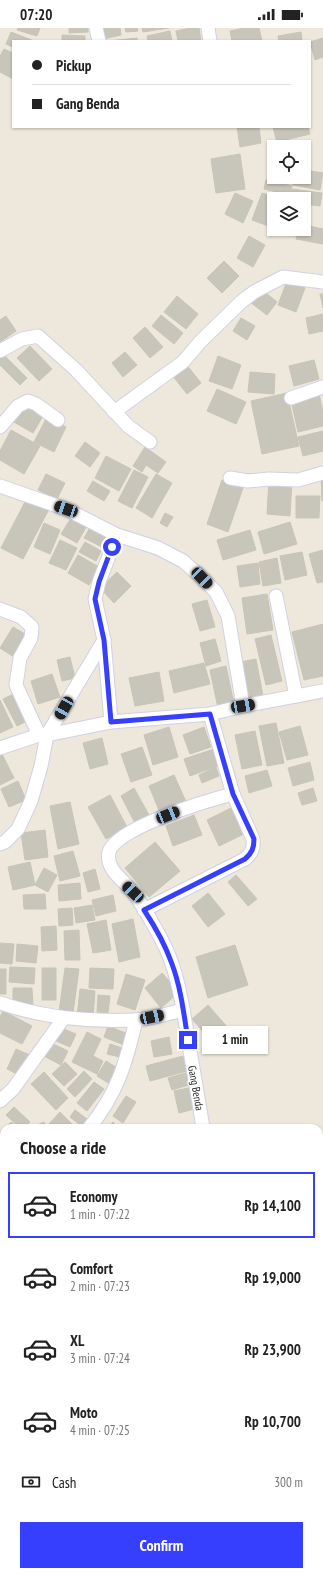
<!DOCTYPE html>
<html lang="en">
<head>
<meta charset="utf-8">
<style>
  body { margin:0; font-family:"PT Sans Narrow",sans-serif; background:#f2f2f2; color:#222; height:100vh; display:flex; flex-direction:column; font-size:15px; white-space:nowrap }
  * { box-sizing:border-box; margin:0 }
  p { font-size:13px; color:#767676 }
  .icon { flex:none; width:22px; height:22px; fill:none; stroke:currentColor; stroke-width:2; stroke-linecap:round; stroke-linejoin:round }
  .map { position:relative; flex:1; overflow:hidden }
  .sheet { position:absolute; left:0px; top:1096px; width:323px; height:452px; display:flex; flex-direction:column; background:#fff; border-radius:12px 12px 0 0; box-shadow:0 1px 3px #0004 }
  .sheet>* { flex:none }
  .hud { position:absolute; left:12px; top:12px; width:299px; height:88px; border-radius:0px; box-shadow:0 1px 3px #0004; display:grid; align-content:center; height:88px; padding:0 20px; background:#fff }
  .fabs { position:absolute; left:267px; top:112px; display:grid; gap:8px }
  .fabs a { display:grid; place-items:center; width:44px; height:44px; border-radius:0px; background:#fff; box-shadow:0 1px 3px #0004; font-size:20px }
  .end { position:absolute; width:18px; height:18px; margin:-9px; border:5px solid #373fff; background:#fff; box-shadow:0 0 0 2px #fff }
  .from { border-radius:50% }
  .bubble { position:absolute; height:28px; border-radius:0px; background:#fff; box-shadow:0 1px 3px #0004; font-size:13px; font-weight:700; line-height:28px; text-align:center }
  .car { position:absolute; width:12px; height:24px; margin:-12px -6px; border-radius:5px; box-shadow:0 0 3px 1px #0007; background:linear-gradient(#222 24%,#8ab4d8 0 40%,#222 0 76%,#8ab4d8 0 86%,#222 0) }
  .hud b { display:flex; align-items:center; gap:14px; height:38px; font-size:15px }
  .hud b+b { border-top:1px solid #e0e0e0 }
  .hud i { width:10px; height:10px; background:#222 }
  ul { padding:0; list-style:none }
  li { display:flex; align-items:center; gap:12px; height:66px; margin:0 8px 6px; padding:0 12px; border:2px solid transparent; border-radius:0px }
  li div { flex:1 }
  li b { display:block; font-size:15px }
  li em { font-style:normal; font-weight:700 }
  li.current { border-color:#373fff }
  li>.icon { width:36px; height:36px; stroke-width:1.5 }
  h2 { padding:0 20px; font-size:18px; line-height:48px }
  .pay { display:flex; align-items:center; gap:10px; height:44px; padding:0 20px; font-size:15px }
  .pay p { margin-inline-start:auto }
  .action { display:flex; gap:8px; margin-top:auto; padding:8px 20px }
  .action a { flex:1; height:46px; border-radius:0px; background:#373fff; color:#fff; font-size:16px; font-weight:700; line-height:46px; text-align:center }
  .status { display:flex; justify-content:space-between; align-items:center; height:28px; padding:0 20px; background:#fff; direction:ltr }
  .status svg { height:11px; fill:currentColor }
  .map>svg:first-child { display:block }
  .building { fill:#c8c6ba; stroke:#c9c5b5 }
  .lines { fill:none; stroke-linecap:round; stroke-linejoin:round }
  .street-casing { stroke:#d0d1e4; stroke-width:15 }
  .highway-casing { stroke:#ccc; stroke-width:24 }
  .street { stroke:#fff; stroke-width:13 }
  .highway { stroke:#ffb755; stroke-width:22 }
  .route { stroke:#373fff; stroke-width:5 }
  .labels { text-anchor:middle; stroke-width:3; stroke-linejoin:round; paint-order:stroke }
  .street-label { font-size:11px; fill:#2a2a2a; stroke:#fff }
</style>
</head>
<body>
<div class="status"><b>07:20</b><svg viewBox="0 0 49 12"><path d="M0 12V9h3v3zM5 12V6h3v6zM10 12V3h3v9zM15 12V0h3v12zM26 1h20v11H26zM47 4h2v5h-2z"/></svg></div>
<div class="map">
<svg width="323" height="1548" viewBox="0 0 323 1548">
  <rect width="100%" height="100%" fill="#ede8db"/>
  <g class="building">
    <polygon points="18,0 40,0 37,8 17,2"/>
    <polygon points="69,0 88,0 88,4 69,5"/>
    <polygon points="101,0 120,0 121,7 103,11"/>
    <polygon points="125,0 137,0 138,3 126,4"/>
    <polygon points="142,0 169,0 143,4"/>
    <polygon points="190,0 199,0 201,13 178,13 176,3"/>
    <polygon points="244,0 259,0 262,13 232,13 230,3"/>
    <polygon points="170,3 172,13 148,13 147,8"/>
    <polygon points="11,4 34,13 13,13 13,19 6,16"/>
    <polygon points="301,4 302,13 279,13 278,8"/>
    <polygon points="62,7 85,8 85,13 62,13"/>
    <polygon points="137,10 137,13 109,13"/>
    <polygon points="323,10 323,29 315,32 310,14"/>
    <polygon points="4,21 13,25 13,51 0,44 0,28"/>
    <polygon points="237,99 259,99 261,115 240,119"/>
    <polygon points="273,99 308,99 310,106 277,114"/>
    <polygon points="299,117 300,119 282,119"/>
    <polygon points="240,126 245,161 216,165 211,131"/>
    <polygon points="304,142 323,145 320,162 293,157 294,149 304,149"/>
    <polygon points="266,152 292,158 290,167 264,161"/>
    <polygon points="292,161 322,165 320,178 304,176 304,171 291,171"/>
    <polygon points="235,165 253,173 243,195 225,186"/>
    <polygon points="262,165 279,171 274,171 274,200 252,192"/>
    <polygon points="304,197 323,201 323,216 296,211 298,201 304,201"/>
    <polygon points="276,201 292,201 290,206"/>
    <polygon points="249,208 265,217 253,239 237,230"/>
    <polygon points="224,233 239,248 222,265 207,250"/>
    <polygon points="287,253 305,260 296,284 278,277"/>
    <polygon points="261,261 277,274 267,287 250,274"/>
    <polygon points="320,266 323,266 323,280"/>
    <polygon points="177,268 198,286 186,301 164,284"/>
    <polygon points="323,286 323,303 309,306 306,290"/>
    <polygon points="161,287 183,305 174,316 152,298"/>
    <polygon points="6,288 16,303 0,314 0,292"/>
    <polygon points="241,290 255,298 247,312 233,303"/>
    <polygon points="145,299 163,319 150,330 133,310"/>
    <polygon points="30,318 52,341 39,353 17,330"/>
    <polygon points="125,324 137,337 123,349 112,335"/>
    <polygon points="4,327 27,350 20,357 0,337 0,331"/>
    <polygon points="218,328 241,337 232,361 209,353"/>
    <polygon points="314,332 319,351 294,358 289,338"/>
    <polygon points="186,336 201,355 187,366 172,347"/>
    <polygon points="250,344 275,346 274,366 248,364"/>
    <polygon points="217,361 246,374 236,396 207,383"/>
    <polygon points="287,365 299,418 262,426 251,373"/>
    <polygon points="319,366 323,384 323,398 298,404 291,372"/>
    <polygon points="24,378 43,388 33,405 14,394"/>
    <polygon points="47,389 66,399 54,424 34,414"/>
    <polygon points="11,402 40,418 24,446 0,432 0,423"/>
    <polygon points="323,403 323,423 303,428 298,409"/>
    <polygon points="85,414 100,425 90,439 75,428"/>
    <polygon points="145,419 166,434 158,445 146,437 142,444 133,438"/>
    <polygon points="106,428 131,441 119,463 95,450"/>
    <polygon points="134,442 148,449 132,480 118,473"/>
    <polygon points="46,446 65,455 57,471 38,462"/>
    <polygon points="156,446 172,455 152,490 136,480"/>
    <polygon points="321,447 323,447 323,473 322,473"/>
    <polygon points="222,452 243,460 228,504 207,496"/>
    <polygon points="269,452 292,453 290,488 267,486"/>
    <polygon points="93,453 110,463 104,473 87,463"/>
    <polygon points="296,468 320,468 319,490 296,490"/>
    <polygon points="27,470 49,481 23,531 1,520"/>
    <polygon points="165,485 173,489 167,499 160,495"/>
    <polygon points="73,487 88,496 77,515 61,506"/>
    <polygon points="290,494 297,516 264,526 258,504"/>
    <polygon points="44,495 60,502 50,526 34,519"/>
    <polygon points="92,496 109,506 102,519 84,510"/>
    <polygon points="250,502 256,522 223,532 217,512"/>
    <polygon points="60,512 77,520 66,542 49,535"/>
    <polygon points="85,514 101,523 96,533 79,524"/>
    <polygon points="323,522 323,554 317,555 309,526"/>
    <polygon points="302,524 307,547 285,552 280,528"/>
    <polygon points="78,527 99,539 89,557 68,545"/>
    <polygon points="277,530 281,555 263,558 259,534"/>
    <polygon points="258,535 260,556 240,559 237,538"/>
    <polygon points="117,544 131,558 114,575 100,560"/>
    <polygon points="267,566 273,602 247,606 242,570"/>
    <polygon points="207,572 215,599 200,603 192,576"/>
    <polygon points="323,596 323,648 304,652 292,604"/>
    <polygon points="13,599 30,609 17,631 0,620"/>
    <polygon points="271,607 282,653 266,657 255,611"/>
    <polygon points="215,611 221,633 206,638 200,615"/>
    <polygon points="70,629 75,650 62,653 57,632"/>
    <polygon points="256,631 263,668 247,671 240,634"/>
    <polygon points="204,635 210,656 174,665 169,643"/>
    <polygon points="226,638 234,676 218,680 210,642"/>
    <polygon points="159,644 164,673 135,678 129,650"/>
    <polygon points="52,646 60,669 38,676 31,653"/>
    <polygon points="18,664 31,691 17,698 3,671"/>
    <polygon points="0,672 13,699 0,705"/>
    <polygon points="276,695 284,735 267,738 259,698"/>
    <polygon points="300,698 308,727 287,732 279,704"/>
    <polygon points="169,699 178,729 153,737 144,707"/>
    <polygon points="204,699 211,719 190,726 183,707"/>
    <polygon points="255,703 262,737 242,741 235,707"/>
    <polygon points="102,710 108,736 90,741 83,715"/>
    <polygon points="142,719 152,747 131,754 121,726"/>
    <polygon points="214,721 220,737 190,748 184,731"/>
    <polygon points="2,726 14,750 0,757 0,727"/>
    <polygon points="310,734 314,752 293,758 288,740"/>
    <polygon points="216,739 219,748 202,755 199,747"/>
    <polygon points="267,742 272,758 249,765 245,748"/>
    <polygon points="174,747 187,776 161,787 149,758"/>
    <polygon points="18,753 26,772 9,779 1,761"/>
    <polygon points="134,760 149,787 135,795 121,768"/>
    <polygon points="313,760 317,773 302,777 298,765"/>
    <polygon points="110,767 127,799 106,811 88,779"/>
    <polygon points="70,774 79,816 58,821 50,778"/>
    <polygon points="233,779 246,805 219,818 207,792"/>
    <polygon points="194,787 202,807 173,818 166,798"/>
    <polygon points="45,802 48,829 25,832 21,805"/>
    <polygon points="155,814 180,843 149,869 125,840"/>
    <polygon points="73,823 80,848 60,853 54,828"/>
    <polygon points="30,834 35,857 13,862 8,839"/>
    <polygon points="44,840 57,847 48,864 35,857"/>
    <polygon points="95,841 100,861 88,864 83,845"/>
    <polygon points="236,847 257,871 248,878 228,854"/>
    <polygon points="80,855 81,871 59,873 58,857"/>
    <polygon points="208,865 225,886 208,899 192,878"/>
    <polygon points="45,866 46,881 24,881 23,867"/>
    <polygon points="113,867 116,883 96,888 92,872"/>
    <polygon points="92,877 95,892 76,895 74,880"/>
    <polygon points="72,880 73,897 59,898 58,881"/>
    <polygon points="133,891 140,929 119,934 112,896"/>
    <polygon points="106,892 111,922 93,925 87,896"/>
    <polygon points="56,898 57,922 42,923 41,899"/>
    <polygon points="79,902 80,932 65,932 64,903"/>
    <polygon points="0,915 14,916 12,936 0,935"/>
    <polygon points="17,916 38,918 36,935 16,933"/>
    <polygon points="235,917 248,957 208,970 196,929"/>
    <polygon points="10,939 35,940 34,956 9,954"/>
    <rect x="42" y="940" width="14" height="32"/>
    <polygon points="65,940 79,941 73,985 59,984"/>
    <polygon points="90,940 114,941 113,961 89,960"/>
    <rect x="0" y="941" width="6" height="25"/>
    <polygon points="162,945 179,964 161,980 145,960"/>
    <polygon points="126,946 145,952 135,982 117,976"/>
    <polygon points="13,960 32,960 33,979 13,979"/>
    <polygon points="80,961 95,963 93,990 77,989"/>
    <polygon points="98,967 110,968 108,985 97,984"/>
    <polygon points="208,977 229,1001 213,1015 192,991"/>
    <polygon points="3,983 32,998 22,1016 0,1005 0,989"/>
    <polygon points="108,998 128,1006 124,1017 104,1009"/>
    <polygon points="59,999 76,1006 70,1019 54,1012"/>
    <polygon points="87,1004 101,1011 93,1028 103,1033 97,1046 72,1034"/>
    <polygon points="169,1009 172,1026 154,1029 151,1013"/>
    <polygon points="51,1015 68,1023 61,1037 44,1028"/>
    <polygon points="110,1016 125,1021 120,1029 107,1026"/>
    <polygon points="16,1021 30,1027 21,1048 7,1041"/>
    <polygon points="183,1028 187,1043 150,1053 146,1038"/>
    <polygon points="106,1033 119,1041 110,1056 97,1048"/>
    <polygon points="65,1034 77,1046 64,1058 52,1046"/>
    <polygon points="84,1043 92,1051 75,1069 67,1061"/>
    <polygon points="44,1044 68,1070 56,1082 31,1056"/>
    <polygon points="189,1044 192,1056 172,1062 168,1050"/>
    <polygon points="94,1054 104,1061 87,1083 77,1075"/>
    <polygon points="193,1059 198,1080 179,1085 174,1063"/>
    <polygon points="126,1068 136,1074 123,1095 113,1088"/>
    <polygon points="14,1079 30,1094 24,1100 20,1100 6,1087"/>
    <polygon points="75,1082 91,1094 84,1100 70,1089"/>
    <polygon points="60,1084 76,1100 53,1100 49,1096"/>
    <polygon points="11,1094 18,1100 6,1100"/>
    <polygon points="44,1094 47,1100 30,1100"/>
    <polygon points="113,1094 119,1100 108,1100"/>
    <polygon points="4,1126 4,1134 0,1130"/>
    <polygon points="323,1150 323,1175 319,1176 319,1152"/>
    <polygon points="4,1232 4,1248 0,1250 0,1233"/>
    <polygon points="4,1292 4,1307 0,1293"/>
    <polygon points="4,1319 4,1331 3,1331 1,1320"/>
    <polygon points="319,1327 323,1338 323,1343 319,1345"/>
    <polygon points="323,1346 323,1359 319,1360 319,1348"/>
    <polygon points="0,1348 1,1348 4,1358 4,1361 0,1362"/>
    <polygon points="4,1371 4,1391 3,1391 0,1383 0,1373"/>
    <polygon points="4,1394 4,1420 0,1421 0,1395"/>
    <polygon points="323,1417 323,1433 321,1434 319,1427 319,1418"/>
    <polygon points="323,1466 323,1504 319,1506 319,1469"/>
    <polygon points="4,1468 4,1498 0,1490 0,1470"/>
    <polygon points="0,1508 4,1522 4,1544 10,1544 11,1548 0,1548"/>
    <polygon points="18,1544 39,1544 41,1548 20,1548"/>
    <polygon points="110,1544 146,1544 148,1548 103,1548"/>
    <polygon points="153,1544 174,1544 168,1548 156,1548"/>
    <polygon points="211,1544 247,1544 249,1548 214,1548"/>
    <polygon points="304,1544 311,1544 314,1548 297,1548"/>
  </g>
  <g class="lines">
    <defs>
      <g id="street">
        <polyline points="96,0 99,13"/>
        <polyline points="208,0 210,13"/>
        <polyline points="0,323 22,311 38,308 76,342 128,398 150,414"/>
        <polyline points="291,370 323,359"/>
        <polyline points="114,384 183,334 200,314 241,274 254,264 283,249 323,254"/>
        <polyline points="0,399 18,378 28,373 36,376 58,392"/>
        <polyline points="230,450 248,453 269,451 298,452 323,445"/>
        <polyline points="0,458 66,481 117,507 158,520 183,533 202,550 216,564 228,588 243,678"/>
        <polyline points="276,568 296,668"/>
        <polyline points="0,581 21,589 32,599 31,610 20,630 16,657 39,707"/>
        <polyline points="111,694 104,612 95,571 99,554 117,507"/>
        <polyline points="0,720 39,707 47,707 111,694 210,686 243,678 323,663"/>
        <polyline points="0,816 5,814 18,801 31,773 41,738 47,707 104,612"/>
        <path d="M144,882L245,831C252,825 254,820 253,811L233,766"/>
        <path d="M0,975C44,990 89,994 135,992C151,991 168,986 183,982"/>
        <polyline points="0,1073 13,1061 63,991"/>
        <path d="M89,1100C117,1066 126,1035 136,992"/>
        <path d="M203,1100C198,1068 192,1036 187,1004C183,982 180,958 172,936C168,923 161,910 154,898C148,887 141,875 133,864C125,853 105,842 109,824C115,800 209,772 233,766L210,686"/>
        <polyline points="319,1132 323,1131"/>
        <polyline points="0,1156 4,1166"/>
        <polyline points="0,1182 4,1181"/>
        <polyline points="319,1511 323,1509"/>
        <polyline points="319,1532 323,1539"/>
        <polyline points="82,1544 84,1548"/>
      </g>
      <g id="highway">
        <polyline points="319,1363 323,1362"/>
        <polyline points="0,1459 4,1458"/>
      </g>
    </defs>
    <use href="#street" class="street-casing"/>
    <use href="#highway" class="highway-casing"/>
    <use href="#street" class="street"/>
    <use href="#highway" class="highway"/>
  </g>
  <g class="lines">
    <path class="route" d="M112,519L99,554L95,571L104,612L111,694L210,686L233,766L254,811C254,820 252,825 245,831L144,882C154,897 166,919 172,936C181,960 184,987 188,1012"/>
  </g>
  <g class="labels">
    <g class="street-label">
      <text transform="translate(196 1060) rotate(80)" y="4">Gang Benda</text>
    </g>
  </g>
</svg>
<div class="fabs">
<a><svg class="icon" aria-label="locate" viewBox="0 0 24 24"><circle cx="12" cy="12" r="6"/><path d="M12 2v4M12 18v4M2 12h4M18 12h4"/></svg></a>
<a><svg class="icon" aria-label="layers" viewBox="0 0 24 24"><path d="M12 4l9 5-9 5-9-5zM3 14l9 5 9-5"/></svg></a>
</div>
<i class="end from" style="left:112px;top:519px"></i>
<i class="end" style="left:188px;top:1012px"></i>
<div class="bubble" style="left:202px;top:998px;width:66px">1 min</div>
<i class="car" style="left:66px;top:481px;rotate:289deg"></i>
<i class="car" style="left:202px;top:550px;rotate:136deg"></i>
<i class="car" style="left:243px;top:678px;rotate:80deg"></i>
<i class="car" style="left:64px;top:680px;rotate:210deg"></i>
<i class="car" style="left:168px;top:787px;rotate:68deg"></i>
<i class="car" style="left:133px;top:864px;rotate:313deg"></i>
<i class="car" style="left:152px;top:989px;rotate:78deg"></i>
<div class="hud">
<b><i class="from"></i>Pickup</b>
<b><i></i>Gang Benda</b>
</div>
<section class="sheet">
<h2>Choose a ride</h2>
<ul>
<li class="current"><svg class="icon" aria-label="car" viewBox="0 0 24 24"><path d="M5 17H2v-5l4-1 3-4h7l3 4 3 1v5h-3M9 17h6M6 11h13"/><circle cx="7" cy="17" r="2"/><circle cx="17" cy="17" r="2"/></svg><div><b>Economy</b><p>1 min · 07:22</p></div><em>Rp 14,100</em></li>
<li><svg class="icon" aria-label="car" viewBox="0 0 24 24"><path d="M5 17H2v-5l4-1 3-4h7l3 4 3 1v5h-3M9 17h6M6 11h13"/><circle cx="7" cy="17" r="2"/><circle cx="17" cy="17" r="2"/></svg><div><b>Comfort</b><p>2 min · 07:23</p></div><em>Rp 19,000</em></li>
<li><svg class="icon" aria-label="car" viewBox="0 0 24 24"><path d="M5 17H2v-5l4-1 3-4h7l3 4 3 1v5h-3M9 17h6M6 11h13"/><circle cx="7" cy="17" r="2"/><circle cx="17" cy="17" r="2"/></svg><div><b>XL</b><p>3 min · 07:24</p></div><em>Rp 23,900</em></li>
<li><svg class="icon" aria-label="car" viewBox="0 0 24 24"><path d="M5 17H2v-5l4-1 3-4h7l3 4 3 1v5h-3M9 17h6M6 11h13"/><circle cx="7" cy="17" r="2"/><circle cx="17" cy="17" r="2"/></svg><div><b>Moto</b><p>4 min · 07:25</p></div><em>Rp 10,700</em></li>
</ul>
<div class="pay"><svg class="icon" aria-label="cash" viewBox="0 0 24 24"><path d="M3 7h18v10H3z"/><circle cx="12" cy="12" r="2"/></svg>Cash<p>300 m</p></div>
<div class="action"><a>Confirm</a></div>
</section>
</div>
</body>
</html>
